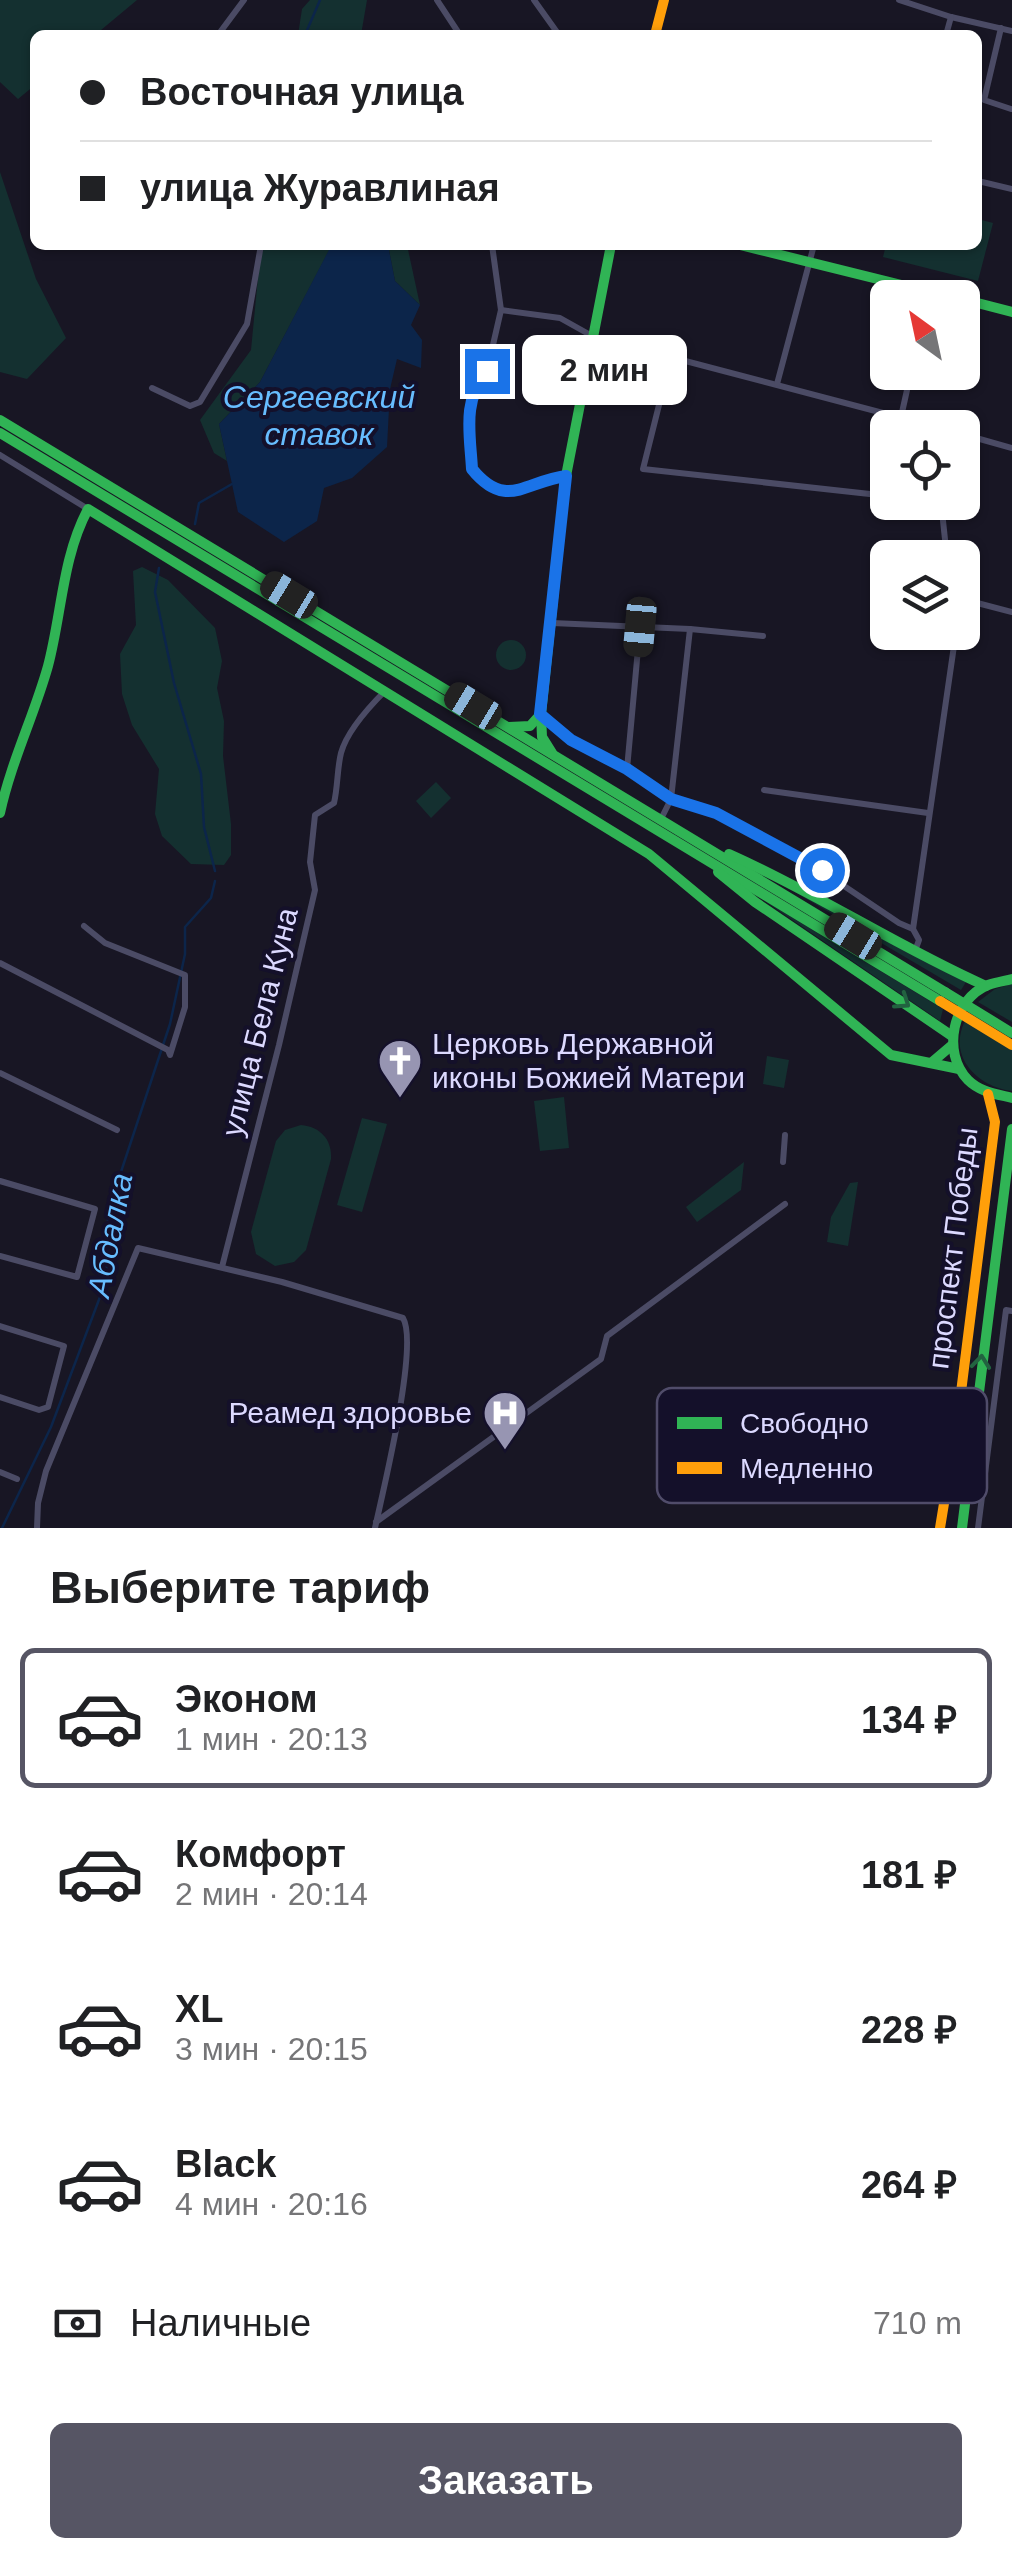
<!DOCTYPE html>
<html lang="ru">
<head>
<meta charset="utf-8">
<style>
  body { margin:0; font-family:Arial,sans-serif; background:#f6f6f6; color:#202124; height:100vh; display:flex; flex-direction:column; font-size:38px; white-space:nowrap }
  * { box-sizing:border-box; margin:0 }
  p { font-size:32px; color:#757577 }
  .icon { flex:none; width:55px; height:55px; fill:none; stroke:currentColor; stroke-width:2; stroke-linecap:round; stroke-linejoin:round }
  .map { position:relative; height:1528px; overflow:hidden }
  .side { display:flex; flex-direction:column; background:#fff; flex:1 }
  .side>* { flex:none }
  .guide { position:absolute; left:30px; top:30px; width:952px; height:220px; border-radius:15px; box-shadow:0 2px 8px #0004; display:grid; align-content:center; height:220px; padding:0 50px; background:#fff }
  .needle { width:65px; rotate:327deg }
  .buttons { position:absolute; left:870px; top:280px; display:grid; gap:20px }
  .buttons a { display:grid; place-items:center; width:110px; height:110px; border-radius:15px; background:#fff; box-shadow:0 2px 8px #0004; font-size:50px }
  .end { position:absolute; width:45px; height:45px; margin:-22px; border:12px solid #1a73e8; background:#fff; box-shadow:0 0 0 5px #fff }
  .from { border-radius:50% }
  .bubble { position:absolute; height:70px; border-radius:15px; background:#fff; box-shadow:0 2px 8px #0004; font-size:32px; font-weight:600; line-height:70px; text-align:center }
  .car { position:absolute; width:30px; height:60px; margin:-30px -15px; border-radius:12px; box-shadow:0 0 8px 2px #0007; background:linear-gradient(#222 24%,#8ab4d8 0 40%,#222 0 76%,#8ab4d8 0 86%,#222 0) }
  .guide b { display:flex; align-items:center; gap:35px; height:95px; font-size:38px }
  .guide b+b { border-top:2px solid #e0e0e0 }
  .guide i { width:25px; height:25px; background:#202124 }
  ul { padding:0; list-style:none }
  li { display:flex; align-items:center; gap:30px; height:140px; margin:0 20px 15px; padding:0 30px; border:5px solid transparent; border-radius:15px }
  li div { flex:1 }
  li b { display:block; font-size:38px }
  li em { font-style:normal; font-weight:600 }
  li.on { border-color:#565564 }
  li>.icon { width:90px; height:90px; stroke-width:1.5 }
  h2 { padding:0 50px; font-size:45px; line-height:120px }
  .pay { display:flex; align-items:center; gap:25px; height:110px; padding:0 50px; font-size:38px }
  .pay p { margin-inline-start:auto }
  .action { display:flex; gap:20px; margin-top:auto; padding:20px 50px }
  .action a { flex:1; height:115px; border-radius:15px; background:#565564; color:#fff; font-size:40px; font-weight:600; line-height:115px; text-align:center }
  .map>svg:first-child { display:block }
  .green { fill:#143030 }
  .water { fill:#0c254a }
  .lines { fill:none; stroke-linecap:round; stroke-linejoin:round }
  .stream { stroke:#0c254a; stroke-width:2.5 }
  .street { stroke:#4b4b65; stroke-width:6 }
  .fast { stroke:#30b455; stroke-width:10 }
  .slow { stroke:#ff9f0a; stroke-width:10 }
  .fast-bridge { stroke:#30b455; stroke-width:10 }
  .slow-bridge { stroke:#ff9f0a; stroke-width:10 }
  .oneway { stroke:#226240 }
  .route { stroke:#1a73e8; stroke-width:12 }
  .labels { text-anchor:middle; stroke-width:8; stroke-linejoin:round; paint-order:stroke }
  .street-label { font-size:30px; fill:#dcd9ff; stroke:#14102a }
  .poi-label { font-size:30px; fill:#dcd9ff; stroke:#14102a; text-anchor:start }
  .water-label { font-size:32px; font-style:italic; fill:#67bdff; stroke:#14102a }
  .key { fill:#14102a; stroke:#504c6a; stroke-width:2.5 }
  .key-label { font-size:28px; fill:#dcd9ff }
</style>
</head>
<body>
<div class="map">
<svg width="1012" height="1528" viewBox="0 0 1012 1528">
  <rect width="100%" height="100%" fill="#181624"/>
  <g class="green">
    <polygon points="0,0 137,0 95,35 35,35 35,85 18,99 0,82"/>
    <polygon points="310,0 367,0 361,35 298,35 302,9"/>
    <polygon points="0,172 36,279 66,338 27,379 0,372"/>
    <polygon points="978,219 993,223 978,281 883,257 886,245 978,245"/>
    <polygon points="266,245 332,245 260,382 219,424 227,461 214,453 200,420 251,350 260,257"/>
    <polygon points="388,245 407,245 420,305 395,281"/>
    <polygon points="142,567 168,580 215,628 222,661 217,688 224,721 223,756 231,824 231,855 224,865 191,864 162,836 155,814 159,769 132,725 122,694 120,654 136,625 133,571"/>
    <circle cx="511" cy="655" r="15"/>
    <polygon points="436,782 451,798 431,818 416,801"/>
    <polygon points="783,885 966,982 961,990"/>
    <polygon points="760,898 943,1009 940,1021"/>
    <polygon points="1012,984 1012,1022 978,1002 995,989"/>
    <path d="M965,1021L1012,1050V1091C978,1087 947,1057 965,1021Z"/>
    <polygon points="767,1056 789,1060 784,1088 763,1084"/>
    <polygon points="564,1097 569,1148 540,1151 534,1101"/>
    <polygon points="362,1118 387,1124 362,1212 337,1205"/>
    <path d="M301,1125C321,1127 332,1140 331,1159L306,1250L294,1262L275,1266L256,1254L251,1232L276,1141L285,1130Z"/>
    <polygon points="744,1162 741,1190 697,1222 686,1207"/>
    <polygon points="858,1182 848,1246 827,1242 831,1217 850,1183"/>
  </g>
  <polygon class="water" points="388,245 395,281 420,305 411,325 422,340 421,368 397,359 390,389 387,447 352,478 324,488 317,521 284,542 238,512 219,424 260,382 331,246"/>
  <g class="lines">
    <g class="stream">
      <polyline points="305,35 320,0"/>
      <polyline points="195,524 199,503 232,484"/>
      <polyline points="159,568 155,592 174,683 201,774 204,827 215,871"/>
      <polyline points="2,1528 51,1427 106,1281 108,1217 113,1196 170,1024 185,954 185,927 211,898 215,881"/>
    </g>
    <g class="street">
      <polyline points="437,0 460,35"/>
      <polyline points="534,0 559,35"/>
      <polyline points="899,0 951,17 1012,31"/>
      <polyline points="1001,28 984,100 1011,109"/>
      <polyline points="218,35 244,0"/>
      <polyline points="946,35 951,17"/>
      <polyline points="978,181 1012,189"/>
      <path d="M492,245L501,310L487,371L474,390L468,414L473,469L489,488C530,496 530,480 566,476"/>
      <polyline points="501,310 560,318 594,337 940,428"/>
      <polyline points="671,357 643,469 888,496"/>
      <polyline points="777,384 814,245"/>
      <polyline points="152,388 190,406 200,402 247,324 261,245"/>
      <polyline points="901,417 911,372"/>
      <polyline points="962,434 1012,448"/>
      <polyline points="0,455 88,509"/>
      <polyline points="941,502 947,558"/>
      <polyline points="962,599 1012,612"/>
      <polyline points="552,623 690,629 763,636"/>
      <polyline points="541,715 571,740 627,769 671,799 716,813 807,861 899,923 913,929"/>
      <polyline points="627,769 640,627"/>
      <polyline points="764,790 928,813"/>
      <polyline points="661,819 671,799 690,629"/>
      <polyline points="915,951 919,940 913,929 956,632"/>
      <polyline points="0,963 168,1050 170,1055 185,1007 185,975 105,943 84,926"/>
      <polyline points="0,1073 117,1130"/>
      <polyline points="783,1162 785,1135"/>
      <polyline points="0,1181 95,1209 77,1277 0,1256"/>
      <path d="M222,1267L279,1045L315,890L310,862L315,815L334,803C338,786 337,769 341,753C347,731 369,707 385,691"/>
      <polyline points="0,1326 64,1346 48,1407 39,1410 0,1397"/>
      <polyline points="0,1472 17,1479"/>
      <polyline points="376,1522 601,1359 607,1336 785,1204"/>
      <path d="M37,1528L38,1503L46,1471L138,1248L282,1282L403,1318C419,1345 383,1491 375,1528"/>
      <polyline points="978,1528 1006,1310 1012,1311"/>
    </g>
    <g class="fast">
      <polyline points="740,245 954,298"/>
      <polyline points="962,299 1012,312"/>
      <polyline points="0,420 945,992"/>
      <polyline points="0,433 940,1001"/>
      <polyline points="509,727 530,726 539,716"/>
      <polyline points="552,753 542,737 541,714 566,476 611,245"/>
      <path d="M0,813C11,762 34,716 48,666C62,613 62,558 88,509L649,854L891,1055L959,1069"/>
      <path d="M729,854C817,893 898,947 986,986"/>
      <polyline points="718,872 755,902 952,1036"/>
      <path d="M1012,979C1004,981 996,982 988,985C953,999 941,1052 968,1080C980,1092 996,1094 1012,1098"/>
      <polyline points="931,1063 951,1046"/>
      <polyline points="962,1528 1012,1129"/>
    </g>
    <g class="slow">
      <polyline points="655,35 664,0"/>
      <polyline points="940,1528 957,1424 995,1122 988,1094"/>
    </g>
    <polyline class="fast-bridge" points="945,992 1012,1033"/>
    <polyline class="slow-bridge" points="940,1001 1012,1045"/>
  </g>
  <defs><path id="oneway-chevron" d="M-2-3.5L2.5 0L-2 3.5" fill="none" stroke-width="1.6" stroke-linecap="round" stroke-linejoin="round" transform="scale(2.5)"/></defs>
  <g class="oneway">
    <use href="#oneway-chevron" transform="translate(903 1002) rotate(34)"/>
    <use href="#oneway-chevron" transform="translate(981 1362) rotate(-84)"/>
  </g>
  <g class="lines">
    <path class="route" d="M487,371C462,401 470,433 472,469C506,511 526,481 566,476L540,714L571,740L627,769L671,799L716,813L822,870"/>
  </g>
  <defs>
    <symbol id="church-pin" viewBox="-11 -11 22 30"><path d="M0 17L-7.5 6A9.5 9.5 0 1 1 7.5 6Z" fill="#9795b2" stroke="#14102a"/><path d="M-1.2-6h2.4v3.5h3.3v2.4h-3.3V6h-2.4V-.1h-3.3v-2.4h3.3Z" fill="#fff"/></symbol>
    <symbol id="hospital-pin" viewBox="-11 -11 22 30"><path d="M0 17L-7.5 6A9.5 9.5 0 1 1 7.5 6Z" fill="#9795b2" stroke="#14102a"/><path d="M-5-5h3v3.5h4V-5h3V5h-3V1.5h-4V5h-3Z" fill="#fff"/></symbol>
  </defs>
  <g fill-rule="evenodd">
    <use href="#church-pin" x="375" y="1036" width="50" height="68"/>
    <use href="#hospital-pin" x="480" y="1388" width="50" height="68"/>
  </g>
  <g class="labels">
    <g class="street-label">
      <text transform="translate(260 1022) rotate(-76)" y="10">улица Бела Куна</text>
      <text transform="translate(953 1248) rotate(-83)" y="10">проспект Победы</text>
    </g>
    <g class="poi-label">
      <text x="432" y="1054">Церковь Державной<tspan x="432" dy="34">иконы Божией Матери</tspan></text>
      <text x="472" y="1423" text-anchor="end">Реамед здоровье</text>
    </g>
    <g class="water-label">
      <text x="319" y="408">Сергеевский<tspan x="319" dy="37">ставок</tspan></text>
      <text transform="translate(110 1235) rotate(-79)" y="11">Абдалка</text>
    </g>
  </g>
  <rect x="657" y="1388" width="330" height="115" rx="15" class="key"/>
  <rect x="677" y="1417" width="45" height="12" fill="#30b455"/>
  <rect x="677" y="1462" width="45" height="12" fill="#ff9f0a"/>
  <g class="key-label">
    <text x="740" y="1433">Свободно</text>
    <text x="740" y="1478">Медленно</text>
  </g>
</svg>
<div class="buttons">
<a><svg class="needle" viewBox="-14 -14 28 28"><path d="M0-13l5 13h-10z" fill="#e53935"/><path d="M0 13l5-13h-10z" fill="#757577"/></svg></a>
<a><svg class="icon" aria-label="locate" viewBox="0 0 24 24"><circle cx="12" cy="12" r="6"/><path d="M12 2v4M12 18v4M2 12h4M18 12h4"/></svg></a>
<a><svg class="icon" aria-label="layers" viewBox="0 0 24 24"><path d="M12 4l9 5-9 5-9-5zM3 14l9 5 9-5"/></svg></a>
</div>
<i class="end from" style="left:822px;top:870px"></i>
<i class="end" style="left:487px;top:371px"></i>
<div class="bubble" style="left:522px;top:335px;width:165px">2 мин</div>
<i class="car" style="left:289px;top:595px;rotate:301deg"></i>
<i class="car" style="left:640px;top:627px;rotate:185deg"></i>
<i class="car" style="left:473px;top:706px;rotate:301deg"></i>
<i class="car" style="left:853px;top:936px;rotate:301deg"></i>
<div class="guide">
<b><i class="from"></i>Восточная улица</b>
<b><i></i>улица Журавлиная</b>
</div>
</div>
<section class="side">
<h2>Выберите тариф</h2>
<ul>
<li class="on"><svg class="icon" aria-label="car" viewBox="0 0 24 24"><path d="M5 17H2v-5l4-1 3-4h7l3 4 3 1v5h-3M9 17h6M6 11h13"/><circle cx="7" cy="17" r="2"/><circle cx="17" cy="17" r="2"/></svg><div><b>Эконом</b><p>1 мин · 20:13</p></div><em>134 ₽</em></li>
<li><svg class="icon" aria-label="car" viewBox="0 0 24 24"><path d="M5 17H2v-5l4-1 3-4h7l3 4 3 1v5h-3M9 17h6M6 11h13"/><circle cx="7" cy="17" r="2"/><circle cx="17" cy="17" r="2"/></svg><div><b>Комфорт</b><p>2 мин · 20:14</p></div><em>181 ₽</em></li>
<li><svg class="icon" aria-label="car" viewBox="0 0 24 24"><path d="M5 17H2v-5l4-1 3-4h7l3 4 3 1v5h-3M9 17h6M6 11h13"/><circle cx="7" cy="17" r="2"/><circle cx="17" cy="17" r="2"/></svg><div><b>XL</b><p>3 мин · 20:15</p></div><em>228 ₽</em></li>
<li><svg class="icon" aria-label="car" viewBox="0 0 24 24"><path d="M5 17H2v-5l4-1 3-4h7l3 4 3 1v5h-3M9 17h6M6 11h13"/><circle cx="7" cy="17" r="2"/><circle cx="17" cy="17" r="2"/></svg><div><b>Black</b><p>4 мин · 20:16</p></div><em>264 ₽</em></li>
</ul>
<div class="pay"><svg class="icon" aria-label="cash" viewBox="0 0 24 24"><path d="M3 7h18v10H3z"/><circle cx="12" cy="12" r="2"/></svg>Наличные<p>710 m</p></div>
<div class="action"><a>Заказать</a></div>
</section>
</body>
</html>
